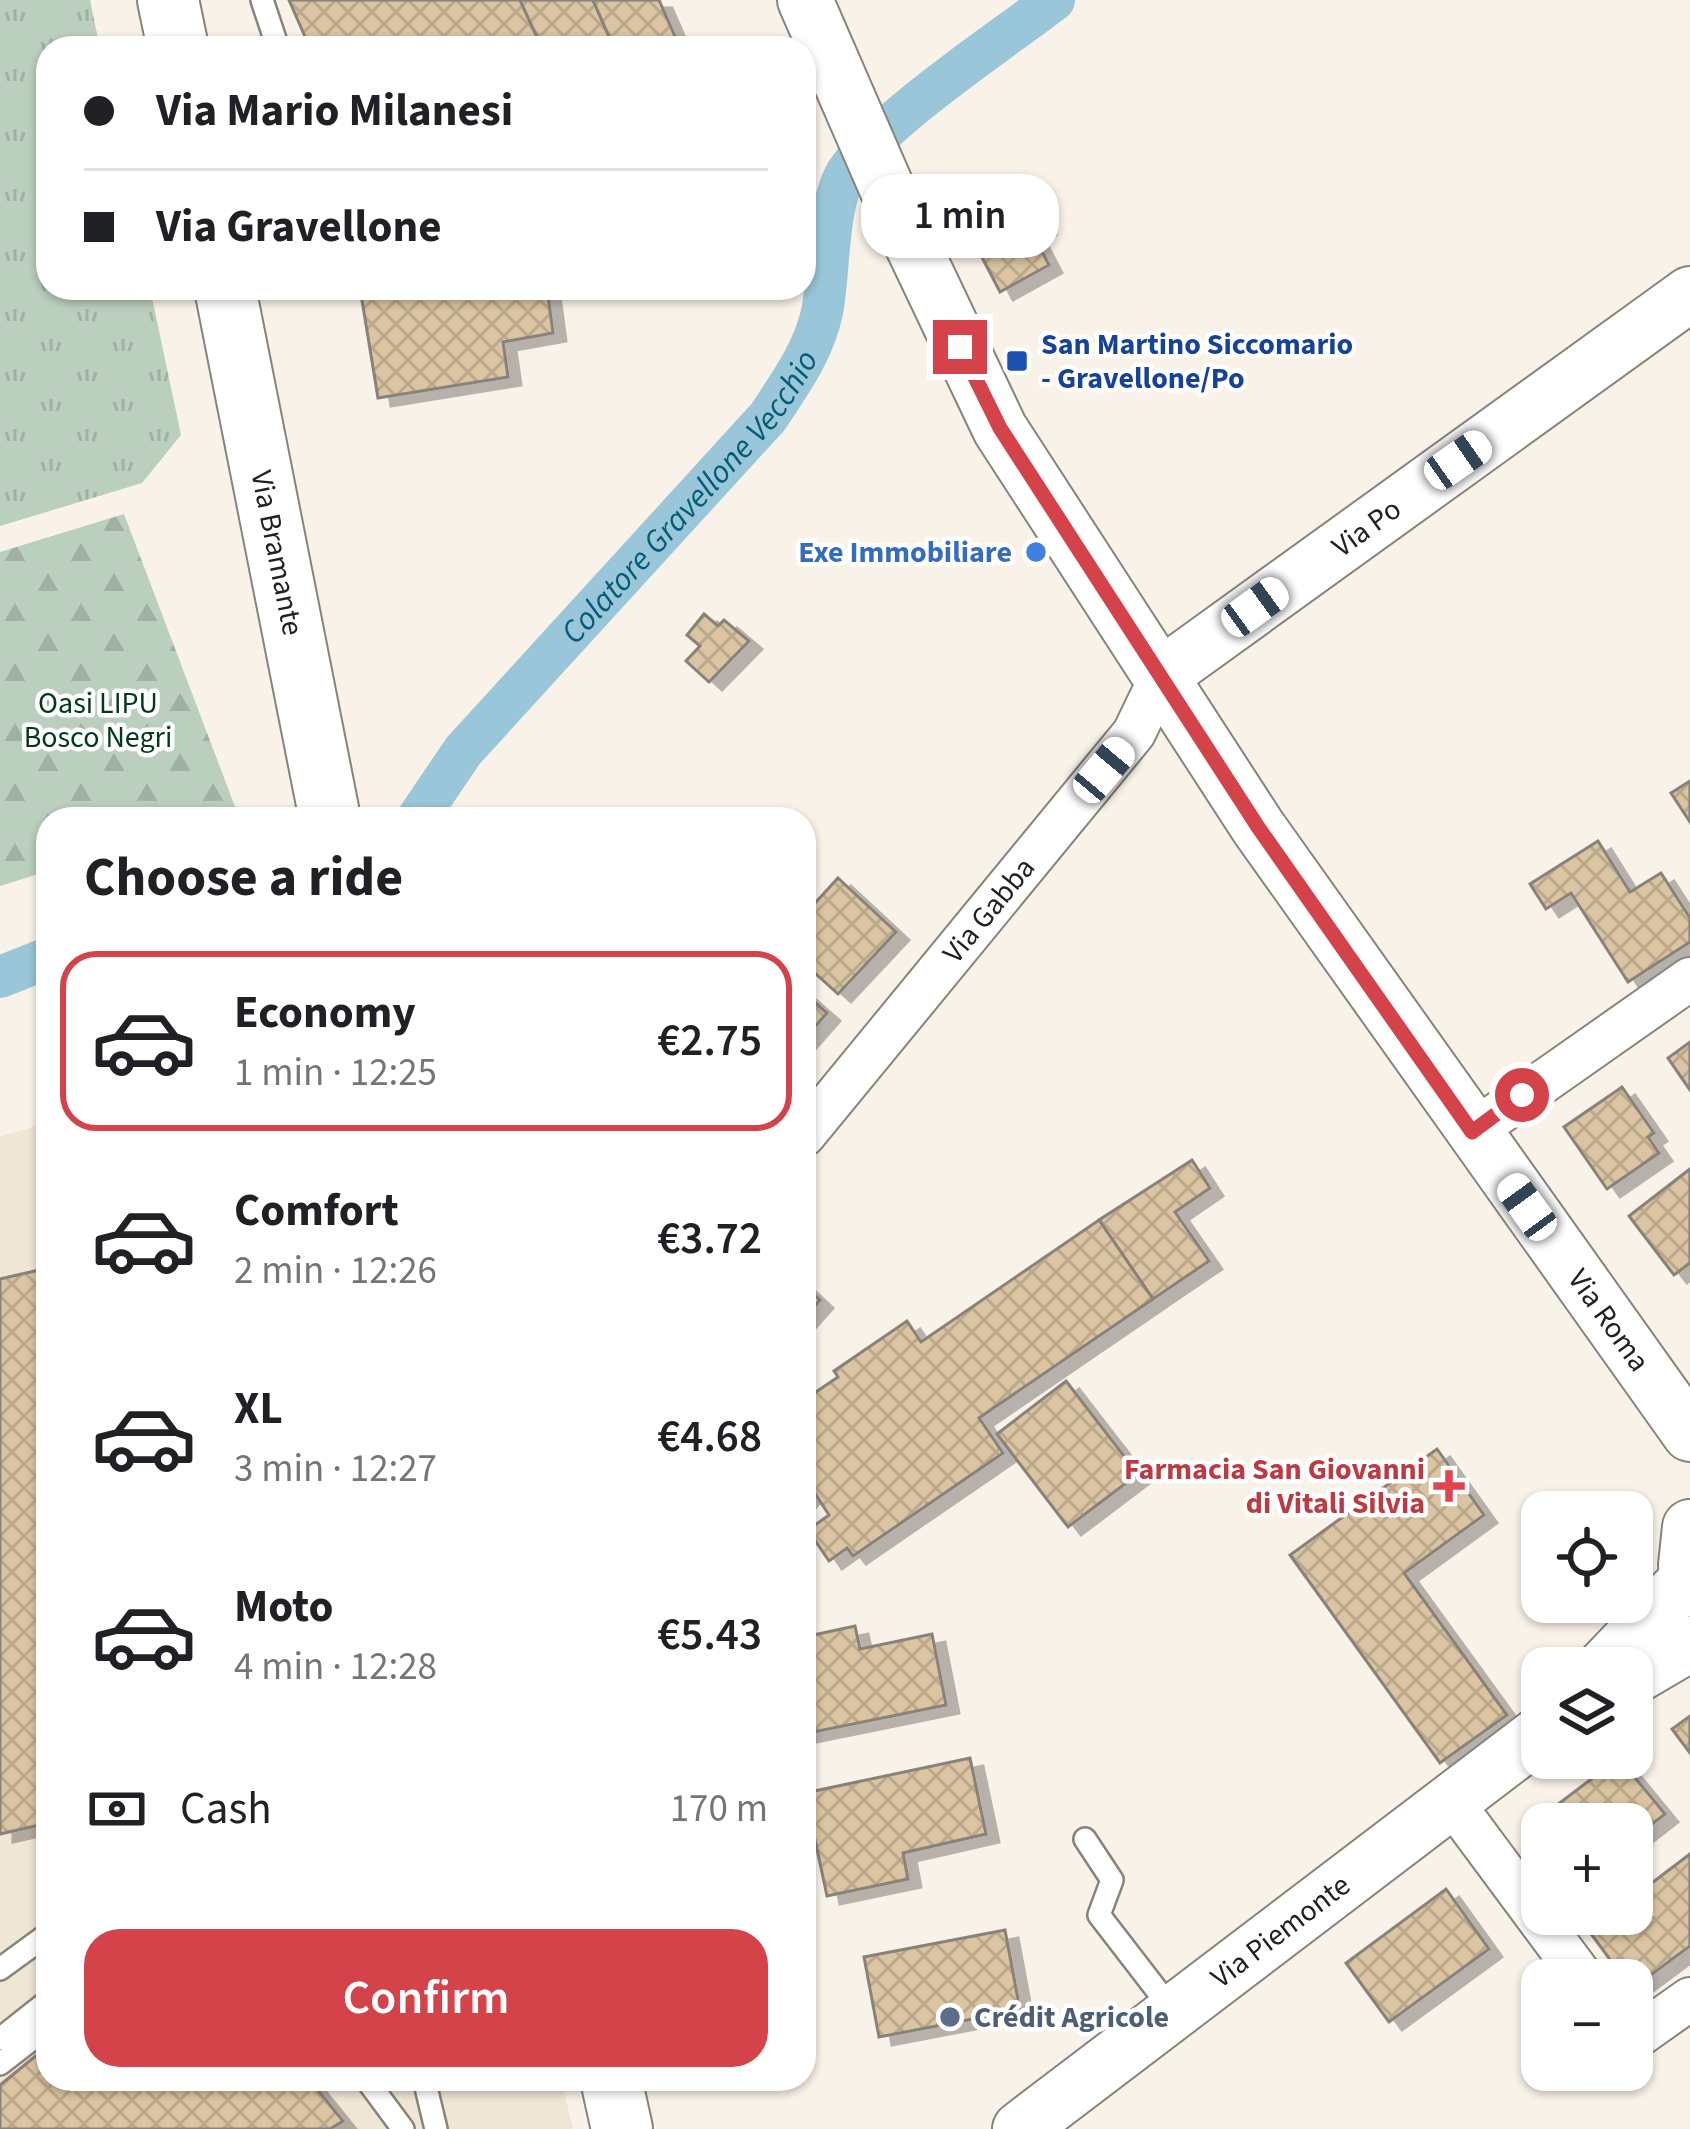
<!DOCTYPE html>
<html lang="en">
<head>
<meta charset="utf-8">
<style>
  body { margin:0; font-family:"Source Sans 3",sans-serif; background:#f6f6f6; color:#202124; height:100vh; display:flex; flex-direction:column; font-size:45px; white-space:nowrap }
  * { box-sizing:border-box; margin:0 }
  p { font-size:39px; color:#757577 }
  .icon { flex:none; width:66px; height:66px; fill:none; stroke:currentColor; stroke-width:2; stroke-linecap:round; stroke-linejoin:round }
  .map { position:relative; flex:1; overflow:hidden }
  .panel { position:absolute; left:36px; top:807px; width:780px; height:1284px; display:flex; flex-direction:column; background:#fff; border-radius:36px; box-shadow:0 3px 9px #0004 }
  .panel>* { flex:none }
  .top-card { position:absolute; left:36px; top:36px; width:780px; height:264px; border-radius:36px; box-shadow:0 3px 9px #0004; display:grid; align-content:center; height:264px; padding:0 48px; background:#fff }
  .buttons { position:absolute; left:1521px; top:1491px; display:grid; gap:24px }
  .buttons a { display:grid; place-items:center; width:132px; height:132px; border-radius:24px; background:#fff; box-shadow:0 3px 9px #0004; font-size:60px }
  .end { position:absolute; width:54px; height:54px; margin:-27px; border:15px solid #d34349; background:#fff; box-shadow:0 0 0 6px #fff }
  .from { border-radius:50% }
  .bubble { position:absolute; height:84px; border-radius:36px; background:#fff; box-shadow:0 3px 9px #0004; font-size:39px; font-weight:600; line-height:84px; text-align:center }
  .car { position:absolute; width:36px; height:72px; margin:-36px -18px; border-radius:15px; box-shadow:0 0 9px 3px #0007; background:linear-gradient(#fff 24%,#345 0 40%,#fff 0 76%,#345 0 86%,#fff 0) }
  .top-card b { display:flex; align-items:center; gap:42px; height:114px; font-size:45px }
  .top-card b+b { border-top:3px solid #e0e0e0 }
  .top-card i { width:30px; height:30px; background:#202124 }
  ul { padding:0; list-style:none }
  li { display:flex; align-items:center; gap:36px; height:180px; margin:0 24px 18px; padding:0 24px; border:6px solid transparent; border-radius:36px }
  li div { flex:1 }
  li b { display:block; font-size:45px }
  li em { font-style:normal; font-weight:600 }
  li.active { border-color:#d34349 }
  li>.icon { width:108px; height:108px; stroke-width:1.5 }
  h2 { padding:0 48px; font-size:54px; line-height:144px }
  .pay { display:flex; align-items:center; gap:30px; height:132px; padding:0 48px; font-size:45px }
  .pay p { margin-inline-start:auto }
  .action { display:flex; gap:24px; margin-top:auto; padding:24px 48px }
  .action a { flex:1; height:138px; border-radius:36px; background:#d34349; color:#fff; font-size:48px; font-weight:600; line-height:138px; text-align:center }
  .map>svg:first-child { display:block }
  .built { fill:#f0e6d6 }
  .grass { fill:url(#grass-tufts) }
  .forest { fill:url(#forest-firs) }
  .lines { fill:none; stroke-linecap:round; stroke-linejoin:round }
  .canal { stroke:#9ac6d9; stroke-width:42 }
  .building { fill:url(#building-cross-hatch); stroke:#88827a; stroke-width:3; filter:url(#shadow) }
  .service-casing { stroke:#88837b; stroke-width:26 }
  .minor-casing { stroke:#88837b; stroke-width:46 }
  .tertiary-casing { stroke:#88837b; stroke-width:58 }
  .secondary-casing { stroke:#88837b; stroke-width:64 }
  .service { stroke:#fff; stroke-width:21 }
  .minor { stroke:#fff; stroke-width:42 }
  .tertiary { stroke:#fff; stroke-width:54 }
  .secondary { stroke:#fff; stroke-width:60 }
  .route { stroke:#d34349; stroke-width:15 }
  .transit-dot { fill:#1a4fb4; stroke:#fff; stroke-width:4.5 }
  .shop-dot { fill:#3f7fe0; stroke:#fff; stroke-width:4.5 }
  .health-dot { fill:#e0444e; stroke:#fff; stroke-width:4.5 }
  .service-dot { fill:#5c6f8a; stroke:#fff; stroke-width:4.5 }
  .labels { text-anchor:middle; stroke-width:9; stroke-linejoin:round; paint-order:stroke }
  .transit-label { font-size:30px; font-weight:bold; fill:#164399; stroke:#fff; text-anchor:start }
  .street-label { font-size:30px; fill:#23211e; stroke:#fff }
  .shop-label { font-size:30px; font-weight:bold; fill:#366cbe; stroke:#fff; text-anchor:end }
  .park-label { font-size:30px; fill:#003b18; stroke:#fff }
  .health-label { font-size:30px; font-weight:bold; fill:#be3a42; stroke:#fff; text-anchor:end }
  .service-label { font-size:30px; font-weight:bold; fill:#4e5e75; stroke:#fff; text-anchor:start }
  .water-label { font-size:33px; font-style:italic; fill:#035c77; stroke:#fff }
</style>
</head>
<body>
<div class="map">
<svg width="1690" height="2129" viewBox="0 0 1690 2129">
  <defs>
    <pattern id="grass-tufts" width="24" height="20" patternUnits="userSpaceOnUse" patternTransform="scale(3)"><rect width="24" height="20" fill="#bacfbe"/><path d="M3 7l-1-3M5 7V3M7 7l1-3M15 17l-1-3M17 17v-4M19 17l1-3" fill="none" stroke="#a0b1a3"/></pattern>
    <pattern id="forest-firs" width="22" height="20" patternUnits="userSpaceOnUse" patternTransform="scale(3)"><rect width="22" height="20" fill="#bacfbe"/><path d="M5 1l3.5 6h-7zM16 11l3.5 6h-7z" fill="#a0b1a3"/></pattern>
    <pattern id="building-cross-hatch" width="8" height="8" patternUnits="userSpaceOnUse" patternTransform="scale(3)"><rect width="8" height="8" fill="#dac4a1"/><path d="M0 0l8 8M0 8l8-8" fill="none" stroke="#bba88a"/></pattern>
    <filter id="shadow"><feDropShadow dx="13" dy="8" stdDeviation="0" flood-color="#0004"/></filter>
  </defs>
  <rect width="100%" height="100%" fill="#f8f2e9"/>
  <polygon class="built" points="48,1123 48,2079 561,2079 573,2129 0,2129 0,1136"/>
  <polygon class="grass" points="0,0 90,0 100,48 48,48 48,288 150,288 181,435 142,483 0,526"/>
  <polygon class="forest" points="124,514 237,812 215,819 48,819 48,871 0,886 0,552"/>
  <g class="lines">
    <g class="canal">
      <path id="s1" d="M417,819L463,751L768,417C789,385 814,351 822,312C830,273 826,201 849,169C887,116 998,43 1054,0"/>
      <polyline points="0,977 48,958"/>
    </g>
  </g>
  <g class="building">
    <polygon points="289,0 520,0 542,48 310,48"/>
    <polygon points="520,0 593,0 614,48 542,48"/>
    <polygon points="593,0 659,0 680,48 614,48"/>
    <polygon points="1019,184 1043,227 1033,234 1049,265 1000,292 961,217"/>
    <polygon points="360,288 547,288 553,333 503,342 508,377 378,398"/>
    <polygon points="704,614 718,626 724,620 749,641 709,682 686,661 700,646 687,635"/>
    <polygon points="1690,781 1690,822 1671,793"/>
    <polygon points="1598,841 1630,892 1661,873 1690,918 1690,942 1628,982 1571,893 1546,909 1530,884"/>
    <polygon points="838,878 896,932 838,994 804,963 804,915"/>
    <polygon points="804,993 827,1013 804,1039"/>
    <polygon points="1690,1042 1690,1090 1668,1058"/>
    <polygon points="1622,1087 1654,1133 1648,1137 1659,1153 1607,1189 1564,1127"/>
    <polygon points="1192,1160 1210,1188 1175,1212 1209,1261 1153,1299 1099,1220"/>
    <polygon points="1690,1169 1690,1263 1674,1275 1629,1216"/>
    <polygon points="1099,1220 1153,1299 979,1418 1003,1453 853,1556 847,1548 829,1561 808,1530 829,1515 812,1489 804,1498 804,1400 838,1377 834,1371 907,1321 921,1342"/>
    <polygon points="48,1268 48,1823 0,1834 0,1279"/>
    <polygon points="804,1285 820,1300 804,1318"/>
    <polygon points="1066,1381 1138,1474 1068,1527 997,1434"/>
    <polygon points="1437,1449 1484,1515 1404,1573 1507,1715 1440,1763 1290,1555"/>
    <polygon points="855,1626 860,1649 932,1634 946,1705 804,1734 804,1637"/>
    <polygon points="1690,1716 1690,1753 1672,1729"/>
    <polygon points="970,1758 986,1834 903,1853 908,1879 827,1896 805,1793"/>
    <polygon points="1619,1758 1665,1814 1632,1840 1632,1824 1542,1824 1542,1853 1524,1830"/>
    <polygon points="1690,1854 1690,1946 1632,1989 1632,1980 1625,1980 1589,1931 1611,1914 1632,1914 1632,1898"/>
    <polygon points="1446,1889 1489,1949 1389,2022 1346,1963"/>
    <polygon points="1005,1930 1020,2010 879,2037 864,1957"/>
    <polygon points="48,2046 48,2079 309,2079 343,2121 330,2129 0,2129 0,2085"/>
  </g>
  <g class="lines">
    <defs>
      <g id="service">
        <polyline points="262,0 278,48"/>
        <polyline points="1085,1839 1112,1880 1099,1915 1173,2011"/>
        <polyline points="0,1969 48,1934"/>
        <polyline points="0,2039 48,2001"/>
        <polyline points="0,2064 48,2027"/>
        <polyline points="366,2079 403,2129"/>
        <polyline points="424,2079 436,2129"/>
      </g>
      <g id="minor">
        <polyline points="1472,1132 1690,979"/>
        <path id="s2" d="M804,1135L1134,733L1162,675"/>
        <polyline points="1452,1802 1584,1980"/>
        <polyline points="1632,2040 1690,1999"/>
      </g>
      <g id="tertiary">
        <path id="s3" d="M805,0L902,223L1000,429L1258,827L1690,1434"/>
        <path id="s4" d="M1162,675L1690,294"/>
        <polyline points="1686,1565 1690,1527"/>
        <polyline points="1603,1668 1684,1583"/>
        <polyline points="1632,1678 1690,1644"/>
        <path id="s5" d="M1020,2129L1542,1732"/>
      </g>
      <g id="secondary">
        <polyline points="168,0 178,48"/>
        <path id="s6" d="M225,288L330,819"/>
        <polyline points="611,2079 622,2129"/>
      </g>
    </defs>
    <use href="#service" class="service-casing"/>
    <use href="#minor" class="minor-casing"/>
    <use href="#tertiary" class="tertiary-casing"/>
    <use href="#secondary" class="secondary-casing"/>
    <use href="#service" class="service"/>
    <use href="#minor" class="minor"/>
    <use href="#tertiary" class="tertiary"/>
    <use href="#secondary" class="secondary"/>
  </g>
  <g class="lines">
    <polyline class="route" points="960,347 1000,428 1258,827 1472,1132 1522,1095"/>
  </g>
  <rect class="transit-dot" x="1005" y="349" width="24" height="24" rx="6"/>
  <circle class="shop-dot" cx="1036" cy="552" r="12"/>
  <path class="health-dot" d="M1443 1468h12v12h12v12h-12v12h-12v-12h-12v-12h12z"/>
  <circle class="service-dot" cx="950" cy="2017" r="12"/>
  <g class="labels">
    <g class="transit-label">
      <text x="1041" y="354">San Martino Siccomario<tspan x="1041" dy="34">- Gravellone/Po</tspan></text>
    </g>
    <g class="street-label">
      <text dy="10" stroke="none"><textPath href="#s4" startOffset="252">Via Po</textPath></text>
      <text dy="10" stroke="none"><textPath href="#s6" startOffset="270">Via Bramante</textPath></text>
      <text dy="10" stroke="none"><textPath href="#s2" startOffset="291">Via Gabba</textPath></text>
      <text dy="10" stroke="none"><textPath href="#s3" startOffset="1551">Via Roma</textPath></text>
      <text dy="10" stroke="none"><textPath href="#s5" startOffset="327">Via Piemonte</textPath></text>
    </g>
    <g class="shop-label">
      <text x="1012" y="562">Exe Immobiliare</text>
    </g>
    <g class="park-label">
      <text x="98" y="713">Oasi LIPU<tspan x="98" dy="34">Bosco Negri</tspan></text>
    </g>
    <g class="health-label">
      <text x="1425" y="1479">Farmacia San Giovanni<tspan x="1425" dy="34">di Vitali Silvia</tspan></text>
    </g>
    <g class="service-label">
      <text x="974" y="2027">Crédit Agricole</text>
    </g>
    <g class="water-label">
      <text dy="12" stroke="none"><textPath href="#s1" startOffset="423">Colatore Gravellone Vecchio</textPath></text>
    </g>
  </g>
</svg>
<div class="buttons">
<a><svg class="icon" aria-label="locate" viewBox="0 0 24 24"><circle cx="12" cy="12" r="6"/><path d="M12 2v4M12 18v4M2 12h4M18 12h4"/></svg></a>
<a><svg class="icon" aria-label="layers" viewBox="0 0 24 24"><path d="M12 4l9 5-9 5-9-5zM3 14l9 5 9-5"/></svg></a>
<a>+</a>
<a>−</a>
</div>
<i class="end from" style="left:1522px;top:1095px"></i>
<i class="end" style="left:960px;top:347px"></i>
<div class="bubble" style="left:861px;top:174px;width:198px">1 min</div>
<i class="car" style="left:1458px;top:460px;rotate:55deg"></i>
<i class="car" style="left:1255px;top:607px;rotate:54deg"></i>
<i class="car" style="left:1104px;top:770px;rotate:40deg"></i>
<i class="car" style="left:1527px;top:1207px;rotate:324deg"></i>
<div class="top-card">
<b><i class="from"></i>Via Mario Milanesi</b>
<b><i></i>Via Gravellone</b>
</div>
<section class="panel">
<h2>Choose a ride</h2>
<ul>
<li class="active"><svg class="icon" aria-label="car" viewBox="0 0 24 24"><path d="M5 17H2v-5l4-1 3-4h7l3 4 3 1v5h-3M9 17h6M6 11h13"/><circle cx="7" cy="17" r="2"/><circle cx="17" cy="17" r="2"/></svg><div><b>Economy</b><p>1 min · 12:25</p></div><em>€2.75</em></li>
<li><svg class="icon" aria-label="car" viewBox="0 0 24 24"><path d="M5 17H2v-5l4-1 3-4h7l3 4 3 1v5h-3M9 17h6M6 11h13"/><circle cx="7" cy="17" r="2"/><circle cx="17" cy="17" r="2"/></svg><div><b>Comfort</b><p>2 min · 12:26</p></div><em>€3.72</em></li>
<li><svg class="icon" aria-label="car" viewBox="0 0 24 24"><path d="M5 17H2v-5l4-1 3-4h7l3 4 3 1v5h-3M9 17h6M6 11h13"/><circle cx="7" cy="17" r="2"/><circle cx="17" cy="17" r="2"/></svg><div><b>XL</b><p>3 min · 12:27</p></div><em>€4.68</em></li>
<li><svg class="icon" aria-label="car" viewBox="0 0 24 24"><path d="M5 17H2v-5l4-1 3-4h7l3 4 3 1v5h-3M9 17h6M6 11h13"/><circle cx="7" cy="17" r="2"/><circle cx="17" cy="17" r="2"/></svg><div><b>Moto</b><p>4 min · 12:28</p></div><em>€5.43</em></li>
</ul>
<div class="pay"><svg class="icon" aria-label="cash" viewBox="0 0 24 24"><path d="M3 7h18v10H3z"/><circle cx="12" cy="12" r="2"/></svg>Cash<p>170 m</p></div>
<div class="action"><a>Confirm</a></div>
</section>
</div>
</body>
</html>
